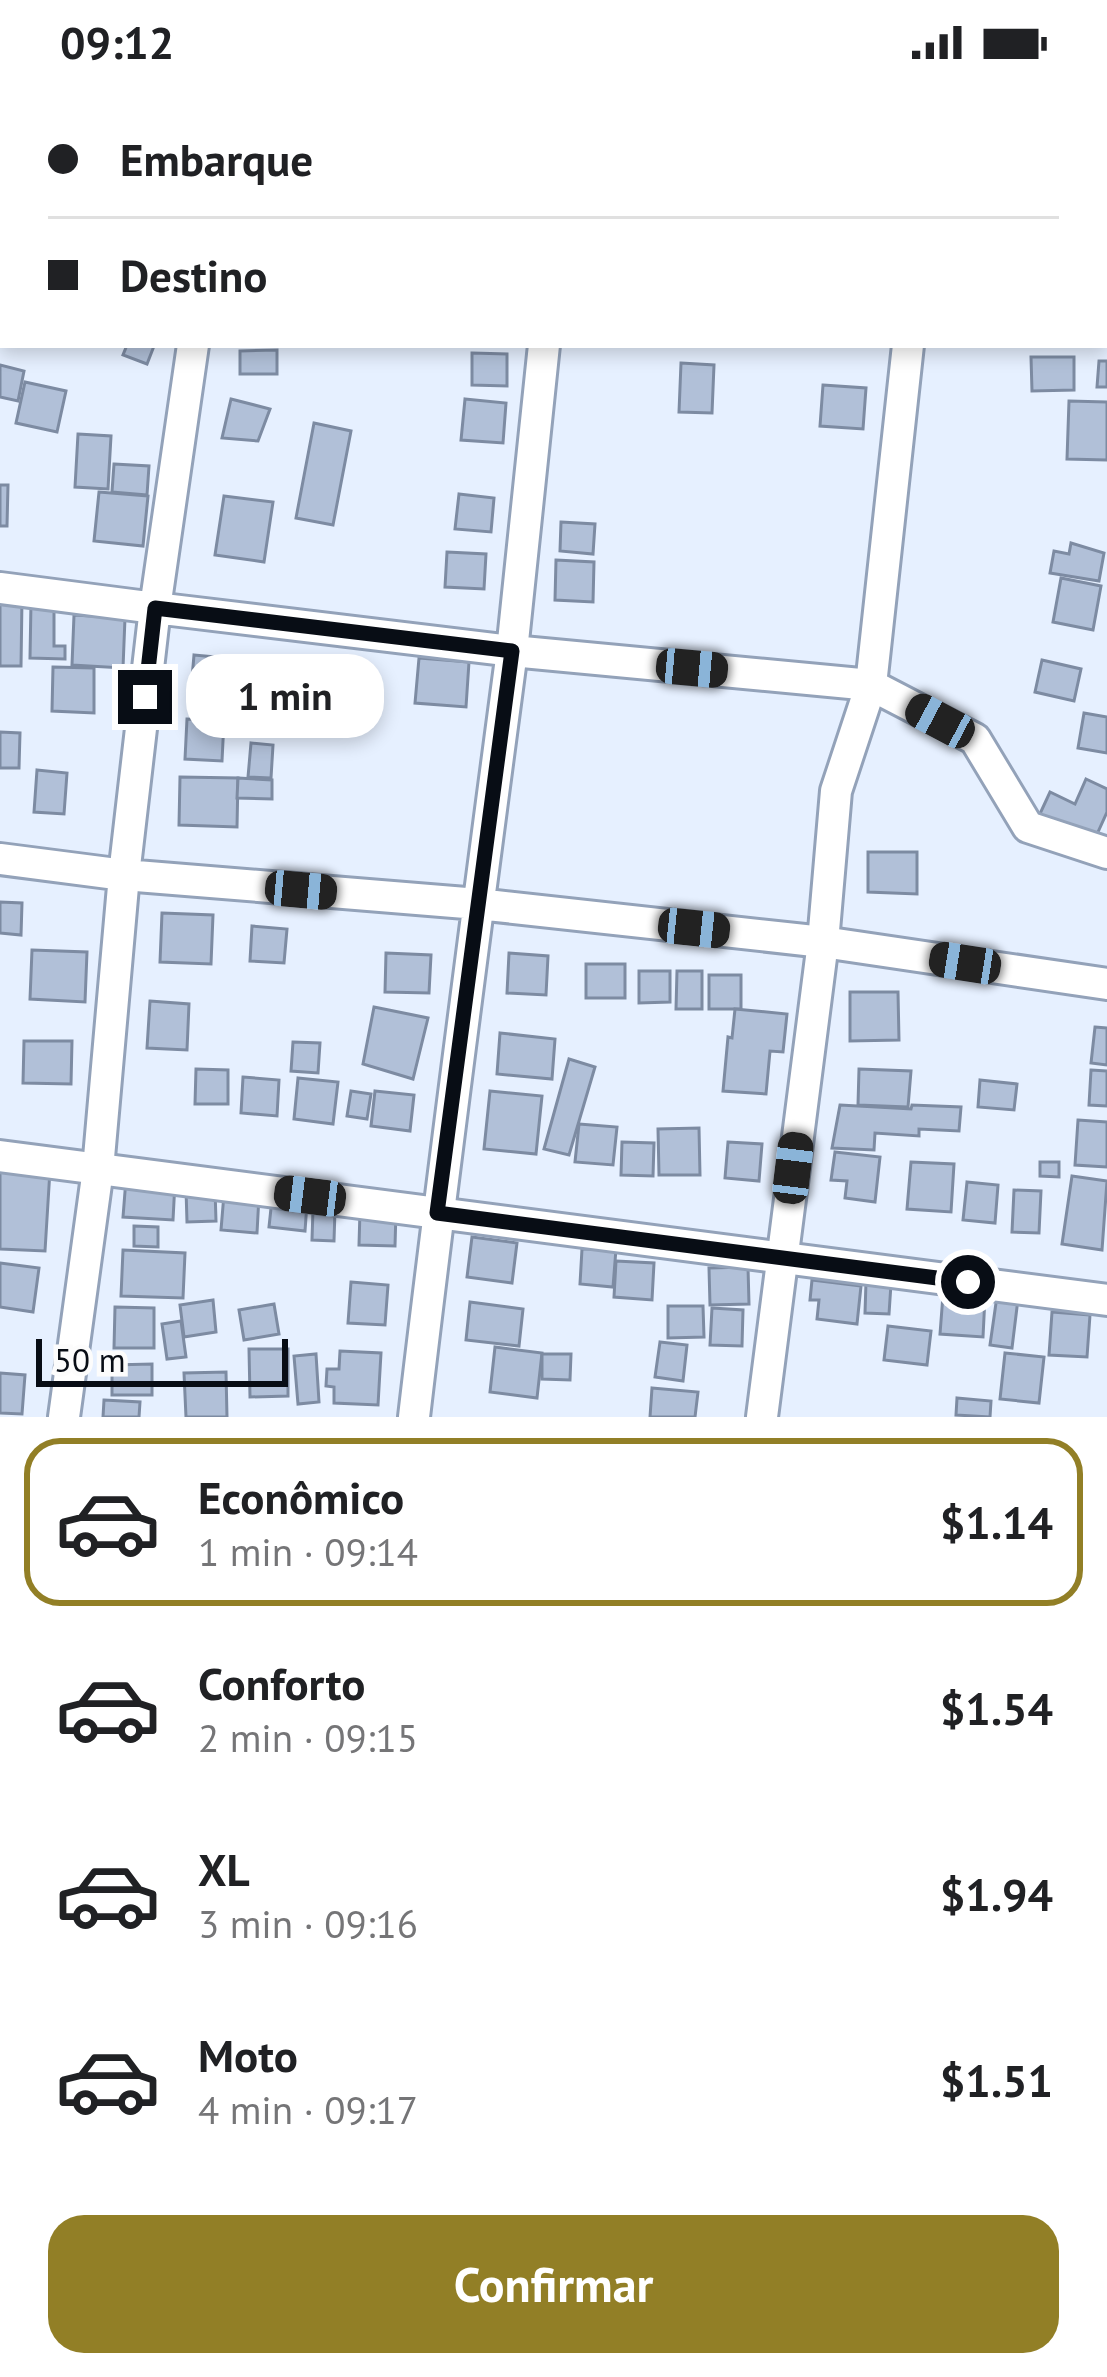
<!DOCTYPE html>
<html lang="pt">
<head>
<meta charset="utf-8">
<style>
  body { margin:0; font-family:"PT Sans",sans-serif; background:#f6f6f6; color:#202124; height:100vh; display:flex; flex-direction:column; font-size:45px; white-space:nowrap }
  * { box-sizing:border-box; margin:0 }
  p { font-size:39px; color:#757577 }
  .icon { flex:none; width:66px; height:66px; fill:none; stroke:currentColor; stroke-width:2; stroke-linecap:round; stroke-linejoin:round }
  .map { position:relative; height:1333px; overflow:hidden }
  .sheet { display:flex; flex-direction:column; background:#fff; flex:1 }
  .sheet>* { flex:none }
  .guide { position:absolute; left:0px; top:0px; width:1107px; height:264px; box-shadow:0 6px 18px #0003; display:grid; align-content:center; height:264px; padding:0 48px; background:#fff }
  .scale { position:absolute; left:36px; bottom:30px; width:252px; box-sizing:border-box; padding-left:12px; border:6px solid #080d15; border-top:0; font-size:33px; line-height:42px; white-space:nowrap; color:#080d15; -webkit-text-stroke:9px #fcfcfc; paint-order:stroke }
  .end { position:absolute; width:54px; height:54px; margin:-27px; border:15px solid #080d15; background:#fff; box-shadow:0 0 0 6px #fff }
  .from { border-radius:50% }
  .bubble { position:absolute; height:84px; border-radius:36px; background:#fff; box-shadow:0 6px 18px #0003; font-size:39px; font-weight:600; line-height:84px; text-align:center }
  .car { position:absolute; width:36px; height:72px; margin:-36px -18px; border-radius:15px; box-shadow:0 0 9px 3px #0007; background:linear-gradient(#222 24%,#8ab4d8 0 40%,#222 0 76%,#8ab4d8 0 86%,#222 0) }
  .guide b { display:flex; align-items:center; gap:42px; height:114px; font-size:45px }
  .guide b+b { border-top:3px solid #e0e0e0 }
  .guide i { width:30px; height:30px; background:#202124 }
  ul { padding:21px 0 0; list-style:none }
  li { display:flex; align-items:center; gap:36px; height:168px; margin:0 24px 18px; padding:0 24px; border:6px solid transparent; border-radius:36px }
  li div { flex:1 }
  li b { display:block; font-size:45px }
  li em { font-style:normal; font-weight:600 }
  li.current { border-color:#927f26 }
  li>.icon { width:108px; height:108px; stroke-width:1.5 }
  .primary-button { display:flex; gap:24px; margin-top:auto; padding:24px 48px }
  .primary-button a { flex:1; height:138px; border-radius:36px; background:#927f26; color:#fff; font-size:48px; font-weight:600; line-height:138px; text-align:center }
  .status { display:flex; justify-content:space-between; align-items:center; height:84px; padding:0 60px; background:#fff; direction:ltr }
  .status svg { height:33px; fill:currentColor }
  .map>svg:first-child { display:block }
  .building { fill:#b1c0d8; stroke:#7d8ba2; stroke-width:3 }
  .lines { fill:none; stroke-linecap:round; stroke-linejoin:round }
  .minor-casing { stroke:#93a2b9; stroke-width:36 }
  .minor { stroke:#fff; stroke-width:30 }
  .route { stroke:#080d15; stroke-width:15 }
</style>
</head>
<body>
<div class="status"><b>09:12</b><svg viewBox="0 0 49 12"><path d="M0 12V9h3v3zM5 12V6h3v6zM10 12V3h3v9zM15 12V0h3v12zM26 1h20v11H26zM47 4h2v5h-2z"/></svg></div>
<div class="map">
<svg width="1107" height="1333" viewBox="0 0 1107 1333">
  <rect width="100%" height="100%" fill="#e6f0ff"/>
  <g class="building">
    <polygon points="127,261 154,262 147,280 123,271"/>
    <polygon points="277,266 277,290 240,290 240,267"/>
    <polygon points="472,269 507,270 507,302 472,301"/>
    <polygon points="1031,273 1074,273 1074,306 1032,307"/>
    <polygon points="1099,277 1107,277 1107,303 1097,303"/>
    <polygon points="681,279 714,281 712,329 679,328"/>
    <polygon points="0,281 24,287 18,317 0,313"/>
    <polygon points="25,298 66,307 57,348 16,339"/>
    <polygon points="823,301 866,304 863,345 820,342"/>
    <polygon points="231,315 270,325 258,357 222,354"/>
    <polygon points="465,315 506,319 503,359 461,356"/>
    <polygon points="1069,317 1107,318 1107,376 1067,375"/>
    <polygon points="314,339 351,347 333,441 296,434"/>
    <polygon points="78,350 111,352 108,405 75,403"/>
    <polygon points="114,380 149,382 147,411 112,408"/>
    <polygon points="0,401 8,401 7,442 0,442"/>
    <polygon points="99,408 148,412 143,462 94,457"/>
    <polygon points="459,410 494,414 491,448 455,445"/>
    <polygon points="224,412 273,418 264,478 215,471"/>
    <polygon points="561,438 595,440 593,470 560,467"/>
    <polygon points="1071,459 1104,469 1099,497 1050,489 1054,467 1069,470"/>
    <polygon points="447,468 486,470 484,505 445,503"/>
    <polygon points="556,476 594,478 593,518 555,516"/>
    <polygon points="1061,494 1101,502 1093,546 1053,538"/>
    <polygon points="0,515 22,515 21,582 0,582"/>
    <polygon points="31,518 54,519 54,562 65,562 65,575 30,574"/>
    <polygon points="74,531 125,534 123,584 72,581"/>
    <polygon points="194,571 249,576 246,623 190,618"/>
    <polygon points="419,574 469,578 466,623 415,619"/>
    <polygon points="1042,576 1081,585 1074,617 1035,608"/>
    <polygon points="53,583 94,584 94,629 52,627"/>
    <polygon points="1084,629 1107,633 1107,669 1078,664"/>
    <polygon points="187,635 224,637 222,677 185,675"/>
    <polygon points="0,648 20,649 19,684 0,684"/>
    <polygon points="251,659 273,661 271,694 248,693"/>
    <polygon points="37,686 67,689 64,730 34,728"/>
    <polygon points="180,693 238,694 237,743 179,741"/>
    <polygon points="238,694 272,696 272,715 237,714"/>
    <polygon points="1086,695 1107,705 1107,728 1093,759 1038,734 1050,708 1075,720"/>
    <polygon points="868,768 917,768 917,810 868,808"/>
    <polygon points="0,818 22,819 21,851 0,849"/>
    <polygon points="162,829 213,831 211,880 160,878"/>
    <polygon points="252,842 287,845 284,879 250,877"/>
    <polygon points="32,866 87,868 85,918 30,915"/>
    <polygon points="386,869 431,871 429,909 385,908"/>
    <polygon points="509,869 548,872 546,911 507,909"/>
    <rect x="586" y="880" width="39" height="34"/>
    <polygon points="639,887 670,887 670,918 639,919"/>
    <polygon points="677,887 702,887 702,925 676,925"/>
    <rect x="709" y="891" width="32" height="34"/>
    <polygon points="850,908 898,908 899,956 850,957"/>
    <polygon points="150,917 189,920 187,966 147,964"/>
    <polygon points="374,923 428,934 413,995 363,980"/>
    <polygon points="735,925 787,930 783,968 770,967 766,1010 723,1007 728,953 732,954"/>
    <polygon points="1095,943 1107,944 1107,981 1091,979"/>
    <polygon points="500,949 555,955 552,995 497,990"/>
    <polygon points="24,957 72,957 71,1000 23,999"/>
    <polygon points="293,958 320,959 318,989 291,987"/>
    <polygon points="569,975 595,983 569,1071 544,1065"/>
    <polygon points="196,985 228,986 228,1020 195,1020"/>
    <polygon points="859,985 911,987 908,1023 858,1021"/>
    <polygon points="1091,986 1107,987 1107,1022 1089,1021"/>
    <polygon points="243,993 279,996 277,1032 241,1029"/>
    <polygon points="298,994 338,998 333,1040 294,1035"/>
    <polygon points="980,996 1017,1000 1014,1026 978,1023"/>
    <polygon points="351,1007 371,1010 367,1035 347,1032"/>
    <polygon points="375,1007 414,1011 410,1047 371,1042"/>
    <polygon points="490,1007 542,1012 536,1070 484,1065"/>
    <polygon points="840,1021 911,1025 912,1021 961,1023 959,1047 919,1045 919,1052 875,1049 874,1066 832,1064"/>
    <polygon points="1078,1036 1107,1038 1107,1083 1075,1081"/>
    <polygon points="579,1040 617,1043 613,1081 575,1078"/>
    <polygon points="699,1044 700,1091 659,1091 658,1045"/>
    <polygon points="622,1058 654,1059 653,1092 621,1091"/>
    <polygon points="728,1058 762,1060 759,1097 725,1094"/>
    <polygon points="835,1068 880,1073 875,1118 845,1114 847,1097 831,1096"/>
    <polygon points="911,1078 954,1080 951,1128 907,1125"/>
    <polygon points="1040,1078 1059,1078 1059,1093 1040,1092"/>
    <polygon points="0,1083 50,1086 45,1167 0,1165"/>
    <polygon points="1072,1092 1107,1097 1102,1166 1062,1160"/>
    <polygon points="126,1095 175,1098 173,1136 123,1133"/>
    <polygon points="967,1098 998,1101 995,1139 963,1136"/>
    <polygon points="186,1105 215,1105 216,1137 187,1138"/>
    <polygon points="1014,1106 1041,1107 1039,1149 1012,1148"/>
    <polygon points="224,1110 259,1112 257,1149 221,1146"/>
    <polygon points="272,1115 307,1119 305,1147 269,1143"/>
    <polygon points="313,1125 335,1126 334,1157 312,1156"/>
    <polygon points="360,1127 396,1127 395,1162 359,1161"/>
    <polygon points="134,1142 158,1143 158,1163 134,1162"/>
    <polygon points="472,1153 517,1159 512,1199 467,1193"/>
    <polygon points="582,1165 616,1165 613,1203 580,1200"/>
    <polygon points="123,1166 185,1169 183,1214 121,1212"/>
    <polygon points="616,1177 654,1179 652,1216 614,1213"/>
    <polygon points="0,1179 39,1184 33,1228 0,1223"/>
    <polygon points="748,1183 749,1220 710,1221 709,1184"/>
    <polygon points="812,1196 861,1202 857,1240 817,1235 819,1216 810,1216"/>
    <polygon points="351,1198 388,1201 385,1241 348,1239"/>
    <polygon points="866,1198 891,1200 889,1230 865,1229"/>
    <polygon points="943,1211 985,1213 983,1253 940,1250"/>
    <polygon points="997,1212 1018,1215 1012,1264 990,1261"/>
    <polygon points="213,1216 216,1248 184,1253 180,1221"/>
    <polygon points="470,1218 523,1225 519,1262 466,1256"/>
    <polygon points="274,1220 279,1250 244,1256 239,1226"/>
    <polygon points="668,1222 703,1222 704,1253 668,1254"/>
    <polygon points="115,1223 154,1224 154,1264 114,1264"/>
    <polygon points="712,1224 743,1226 742,1262 710,1261"/>
    <polygon points="1052,1228 1090,1231 1087,1273 1049,1271"/>
    <polygon points="181,1237 186,1273 167,1275 162,1240"/>
    <polygon points="888,1242 931,1247 927,1281 884,1276"/>
    <polygon points="660,1258 687,1261 683,1297 655,1293"/>
    <polygon points="495,1263 542,1269 537,1314 490,1308"/>
    <polygon points="249,1265 288,1265 288,1312 250,1313"/>
    <polygon points="340,1267 381,1269 378,1321 334,1319 334,1303 326,1302 327,1285 339,1285"/>
    <polygon points="1005,1269 1044,1273 1039,1319 1000,1315"/>
    <polygon points="316,1270 319,1318 298,1320 294,1272"/>
    <polygon points="542,1270 571,1270 570,1296 542,1295"/>
    <polygon points="152,1280 152,1311 112,1311 112,1281"/>
    <polygon points="226,1288 227,1333 186,1333 184,1289"/>
    <polygon points="0,1289 25,1291 22,1330 0,1329"/>
    <polygon points="652,1304 698,1308 695,1333 650,1333"/>
    <polygon points="957,1314 991,1317 990,1333 956,1331"/>
    <polygon points="104,1316 140,1318 139,1333 103,1333"/>
  </g>
  <g class="lines">
    <defs>
      <g id="minor">
        <polyline points="231,3 231,0"/>
        <polyline points="571,3 572,0"/>
        <polyline points="937,3 937,0"/>
        <polyline points="544,261 512,567 871,601 975,655 1028,743 1107,769"/>
        <polyline points="0,504 155,524 193,261"/>
        <polyline points="0,775 124,791 98,1085 64,1333"/>
        <polyline points="0,1072 1107,1216"/>
        <path d="M414,1333C444,1077 478,822 512,567L155,524L124,791L478,820L823,858L1107,900"/>
        <polyline points="762,1333 823,858 836,707 871,601 908,261"/>
      </g>
    </defs>
    <use href="#minor" class="minor-casing"/>
    <use href="#minor" class="minor"/>
  </g>
  <g class="lines">
    <polyline class="route" points="145,613 155,524 512,567 437,1129 968,1198"/>
  </g>
</svg>
<div class="scale">50 m</div>
<i class="end from" style="left:968px;top:1198px"></i>
<i class="end" style="left:145px;top:613px"></i>
<div class="bubble" style="left:186px;top:570px;width:198px">1 min</div>
<i class="car" style="left:692px;top:584px;rotate:95deg"></i>
<i class="car" style="left:940px;top:637px;rotate:298deg"></i>
<i class="car" style="left:301px;top:806px;rotate:95deg"></i>
<i class="car" style="left:694px;top:844px;rotate:96deg"></i>
<i class="car" style="left:965px;top:879px;rotate:279deg"></i>
<i class="car" style="left:793px;top:1084px;rotate:7deg"></i>
<i class="car" style="left:310px;top:1112px;rotate:277deg"></i>
<div class="guide">
<b><i class="from"></i>Embarque</b>
<b><i></i>Destino</b>
</div>
</div>
<section class="sheet">
<ul>
<li class="current"><svg class="icon" aria-label="car" viewBox="0 0 24 24"><path d="M5 17H2v-5l4-1 3-4h7l3 4 3 1v5h-3M9 17h6M6 11h13"/><circle cx="7" cy="17" r="2"/><circle cx="17" cy="17" r="2"/></svg><div><b>Econômico</b><p>1 min · 09:14</p></div><em>$1.14</em></li>
<li><svg class="icon" aria-label="car" viewBox="0 0 24 24"><path d="M5 17H2v-5l4-1 3-4h7l3 4 3 1v5h-3M9 17h6M6 11h13"/><circle cx="7" cy="17" r="2"/><circle cx="17" cy="17" r="2"/></svg><div><b>Conforto</b><p>2 min · 09:15</p></div><em>$1.54</em></li>
<li><svg class="icon" aria-label="car" viewBox="0 0 24 24"><path d="M5 17H2v-5l4-1 3-4h7l3 4 3 1v5h-3M9 17h6M6 11h13"/><circle cx="7" cy="17" r="2"/><circle cx="17" cy="17" r="2"/></svg><div><b>XL</b><p>3 min · 09:16</p></div><em>$1.94</em></li>
<li><svg class="icon" aria-label="car" viewBox="0 0 24 24"><path d="M5 17H2v-5l4-1 3-4h7l3 4 3 1v5h-3M9 17h6M6 11h13"/><circle cx="7" cy="17" r="2"/><circle cx="17" cy="17" r="2"/></svg><div><b>Moto</b><p>4 min · 09:17</p></div><em>$1.51</em></li>
</ul>
<div class="primary-button"><a>Confirmar</a></div>
</section>
</body>
</html>
